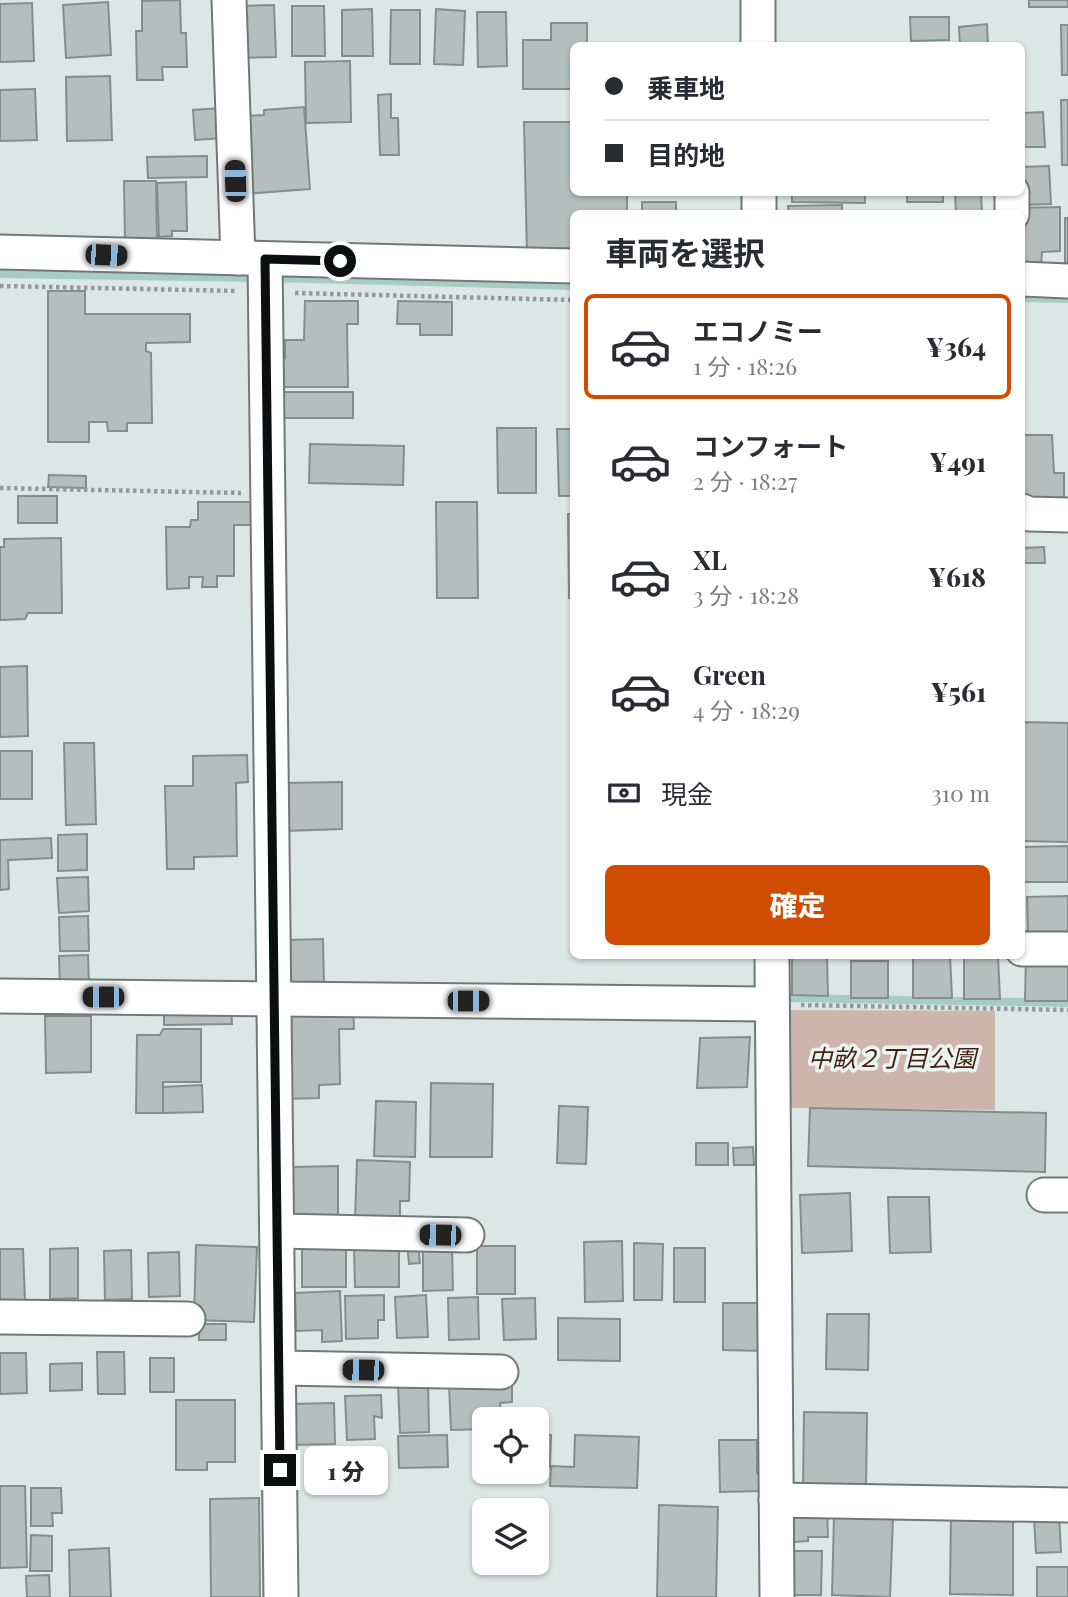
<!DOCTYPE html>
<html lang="ja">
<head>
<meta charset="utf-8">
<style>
  body { margin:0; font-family:"Playfair Display","Noto Sans JP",serif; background:#f2f2f3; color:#2b2b33; height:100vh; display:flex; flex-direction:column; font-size:26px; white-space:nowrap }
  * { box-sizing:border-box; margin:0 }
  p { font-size:23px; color:#7c7c81 }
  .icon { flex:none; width:38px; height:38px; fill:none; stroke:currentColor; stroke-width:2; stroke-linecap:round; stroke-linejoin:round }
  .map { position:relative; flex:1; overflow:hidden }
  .details { position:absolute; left:570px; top:210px; width:455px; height:749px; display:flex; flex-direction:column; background:#fff; border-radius:10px; box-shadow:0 2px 5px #0004 }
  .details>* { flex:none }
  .top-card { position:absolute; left:570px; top:42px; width:455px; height:154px; border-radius:10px; box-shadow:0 2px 5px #0004; display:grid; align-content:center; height:154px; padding:0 35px; background:#fff }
  .buttons { position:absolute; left:472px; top:1407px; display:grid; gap:14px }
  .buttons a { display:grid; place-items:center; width:77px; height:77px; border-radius:10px; background:#fff; box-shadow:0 2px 5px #0004; font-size:35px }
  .end { position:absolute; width:32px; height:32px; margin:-16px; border:9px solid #0b0f0f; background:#fff; box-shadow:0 0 0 4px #fff }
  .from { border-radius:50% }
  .bubble { position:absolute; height:49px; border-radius:10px; background:#fff; box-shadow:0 2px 5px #0004; font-size:23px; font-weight:800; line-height:49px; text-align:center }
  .car { position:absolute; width:21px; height:42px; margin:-21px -10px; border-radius:9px; box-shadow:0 0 5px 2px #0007; background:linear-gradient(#222 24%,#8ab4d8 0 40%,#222 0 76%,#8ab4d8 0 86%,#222 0) }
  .top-card b { display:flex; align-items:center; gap:24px; height:66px; font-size:26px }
  .top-card b+b { border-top:2px solid #e1e1e2 }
  .top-card i { width:18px; height:18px; background:#2b2b33 }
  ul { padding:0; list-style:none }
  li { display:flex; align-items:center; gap:21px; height:105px; margin:0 14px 10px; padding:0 21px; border:4px solid transparent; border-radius:10px }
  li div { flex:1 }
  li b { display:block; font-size:26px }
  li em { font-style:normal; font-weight:800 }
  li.current { border-color:#d04c00 }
  li>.icon { width:63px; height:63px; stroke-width:1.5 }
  h2 { padding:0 35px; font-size:32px; line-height:84px }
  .pay { display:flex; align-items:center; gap:18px; height:77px; padding:0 35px; font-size:26px }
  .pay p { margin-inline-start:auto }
  .button { display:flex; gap:14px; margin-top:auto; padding:14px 35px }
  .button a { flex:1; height:80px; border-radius:10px; background:#d04c00; color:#fff; font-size:28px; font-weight:800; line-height:80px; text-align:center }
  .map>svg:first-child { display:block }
  .green { fill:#ceb5ac }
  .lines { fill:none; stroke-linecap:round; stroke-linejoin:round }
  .stream { stroke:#a7ccc5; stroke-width:8 }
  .building { fill:#b4bfbd; stroke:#838e8c; stroke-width:2 }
  .minor-casing { stroke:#6f7a78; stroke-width:37 }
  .path { stroke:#919a98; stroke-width:4.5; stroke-dasharray:3.5 3.5; stroke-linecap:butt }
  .minor { stroke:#fff; stroke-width:33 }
  .route { stroke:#0b0f0f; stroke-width:9 }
  .labels { text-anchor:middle; stroke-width:7; stroke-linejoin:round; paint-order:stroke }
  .park-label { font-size:24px; font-style:italic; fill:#481e0d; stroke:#e9f5f2 }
</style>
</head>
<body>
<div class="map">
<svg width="1068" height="1597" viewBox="0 0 1068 1597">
  <rect width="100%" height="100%" fill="#dbe7e5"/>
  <polygon class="green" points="788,1010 995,1011 995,1110 789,1108"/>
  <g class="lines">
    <g class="stream">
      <polyline points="0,274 259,278"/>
      <polyline points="272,278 574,286"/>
      <polyline points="1022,298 1068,299"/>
      <polyline points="789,998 1068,1003"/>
    </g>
  </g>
  <g class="building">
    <polygon points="180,0 181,33 186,33 187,67 162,67 163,80 137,80 136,31 142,31 142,1"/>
    <rect x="1029" y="0" width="39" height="7"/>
    <polygon points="108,2 111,55 66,58 63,5"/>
    <polygon points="32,3 34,61 0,62 0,4"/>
    <polygon points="274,5 276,57 240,58 238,6"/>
    <polygon points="292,6 324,6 325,56 292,56"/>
    <polygon points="372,9 373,56 342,56 342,10"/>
    <polygon points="436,9 465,11 463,65 434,64"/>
    <polygon points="391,10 420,10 420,64 390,64"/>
    <polygon points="477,12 506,12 507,66 478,67"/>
    <polygon points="910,17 949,17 949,40 911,41"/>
    <polygon points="551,23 587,23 587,46 574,46 574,89 523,89 523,40 551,40"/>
    <polygon points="987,24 988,46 960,46 959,27"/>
    <polygon points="1061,25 1068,25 1068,75 1062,75"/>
    <polygon points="350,61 351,122 306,123 305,62"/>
    <polygon points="110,76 112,140 67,141 66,77"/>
    <polygon points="35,89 37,140 0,141 0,90"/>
    <polygon points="391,94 391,118 398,118 399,155 380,155 378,95"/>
    <polygon points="1061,100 1068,100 1068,165 1062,165"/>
    <polygon points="304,107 310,189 245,194 247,116 264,115 264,110"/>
    <polygon points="221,108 223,138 195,140 193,110"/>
    <polygon points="1043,112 1045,147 1022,147 1022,113"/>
    <polygon points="524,122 574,122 574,192 627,192 627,214 574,214 574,254 527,255"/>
    <polygon points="207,156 207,177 148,178 147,157"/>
    <polygon points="1049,166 1051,204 1020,205 1022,167"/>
    <polygon points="124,181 156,181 157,242 125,243"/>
    <polygon points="186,182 187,231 172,231 172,236 159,237 157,183"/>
    <polygon points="792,192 865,192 865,203 792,202"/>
    <rect x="907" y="192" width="36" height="10"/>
    <polygon points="955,192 981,192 982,214 956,214"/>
    <rect x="642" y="202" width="34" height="12"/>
    <polygon points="842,205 842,214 789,214 788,206"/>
    <polygon points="1060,207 1060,251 1042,252 1041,265 1022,265 1022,214 1016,208"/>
    <rect x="1065" y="218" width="3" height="45"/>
    <polygon points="48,291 85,291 85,314 190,314 190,342 146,343 146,351 151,353 152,423 127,423 127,431 108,431 107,422 89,422 89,442 48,442"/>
    <polygon points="305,301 358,301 358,324 347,324 348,387 278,387 278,358 285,358 285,340 304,340"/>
    <polygon points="398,301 452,302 452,335 420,335 420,324 397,324"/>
    <rect x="282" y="392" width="71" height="26"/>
    <polygon points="497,428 536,428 536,493 498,493"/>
    <polygon points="557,429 574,429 574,496 559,496"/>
    <polygon points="1022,435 1052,435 1054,473 1064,473 1064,505 1022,506"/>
    <polygon points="310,444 404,446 403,485 309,483"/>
    <polygon points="49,475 86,476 86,488 48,487"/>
    <rect x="18" y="496" width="39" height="27"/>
    <polygon points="198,502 254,502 254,525 234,525 234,576 217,576 217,587 202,587 203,577 189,577 189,588 167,589 166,527 190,527 191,520 198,520"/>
    <polygon points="436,502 477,502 478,598 437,598"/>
    <polygon points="568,514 574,514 574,598 569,598"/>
    <polygon points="61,538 62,613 28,613 25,619 0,620 0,547 4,547 4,539"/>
    <polygon points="1044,547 1045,563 1022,563 1022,548"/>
    <polygon points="27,666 28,736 0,737 0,667"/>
    <polygon points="1022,722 1068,723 1068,842 1022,841"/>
    <polygon points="64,743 94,743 96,824 66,825"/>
    <rect x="0" y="751" width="32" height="48"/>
    <polygon points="247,755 248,782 236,783 237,856 194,857 194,869 167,869 165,786 193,786 193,756"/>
    <polygon points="342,782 342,829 285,831 284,783"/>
    <polygon points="87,834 87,870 58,871 58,835"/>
    <polygon points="51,838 52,858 8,860 9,889 0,890 0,840"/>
    <polygon points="1068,846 1068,882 1022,882 1022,847"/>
    <polygon points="88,877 89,911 59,913 57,878"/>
    <polygon points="1068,896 1068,938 1028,938 1027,897"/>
    <polygon points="88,916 89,951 60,951 59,917"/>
    <polygon points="323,939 324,989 289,989 288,940"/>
    <polygon points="88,955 89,985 60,986 59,956"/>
    <polygon points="792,956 827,956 828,996 792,995"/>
    <polygon points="913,956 950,956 952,998 913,998"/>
    <polygon points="998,956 1000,999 964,999 964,957"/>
    <polygon points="1026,956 1068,956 1068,1001 1025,1001"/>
    <rect x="851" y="961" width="37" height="37"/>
    <polygon points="353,1002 354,1029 339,1029 340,1084 319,1085 319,1098 284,1099 290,1003"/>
    <polygon points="231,1004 232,1024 164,1025 164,1005"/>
    <polygon points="45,1016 91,1016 91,1072 46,1073"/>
    <polygon points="163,1029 201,1029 201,1082 163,1082 163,1113 136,1113 137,1035 160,1035"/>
    <polygon points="750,1037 747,1087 697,1088 700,1038"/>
    <polygon points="431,1083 493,1084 492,1157 430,1157"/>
    <polygon points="202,1085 203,1112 163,1113 163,1087"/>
    <polygon points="376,1101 416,1102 415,1157 374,1156"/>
    <polygon points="559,1106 588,1107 586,1164 557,1163"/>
    <polygon points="810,1108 1046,1113 1045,1172 808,1166"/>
    <rect x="696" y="1143" width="32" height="22"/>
    <polygon points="753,1147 754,1165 734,1165 733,1148"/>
    <polygon points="357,1160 410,1162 409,1201 400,1201 400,1221 355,1220"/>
    <polygon points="338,1166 338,1215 292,1215 292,1167"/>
    <polygon points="850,1193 852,1251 802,1253 800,1195"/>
    <polygon points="888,1197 929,1197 931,1252 890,1253"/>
    <rect x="302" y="1236" width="44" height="51"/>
    <polygon points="622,1241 623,1301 585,1302 584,1242"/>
    <polygon points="407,1243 418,1243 420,1263 409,1264"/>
    <polygon points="634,1243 663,1244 662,1300 634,1300"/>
    <polygon points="196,1245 257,1247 254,1322 194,1320"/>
    <polygon points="354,1245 399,1245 399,1287 355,1287"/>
    <rect x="477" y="1246" width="38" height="48"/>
    <polygon points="78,1248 78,1298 50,1299 50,1249"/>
    <polygon points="423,1248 452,1248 453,1290 423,1291"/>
    <rect x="674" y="1248" width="31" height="54"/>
    <polygon points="0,1249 23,1249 25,1300 0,1300"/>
    <polygon points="131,1250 132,1299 105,1300 104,1251"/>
    <polygon points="179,1252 180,1296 149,1297 148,1253"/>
    <polygon points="340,1291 342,1341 322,1342 322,1330 296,1331 295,1293"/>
    <polygon points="384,1295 384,1320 378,1320 378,1338 346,1339 345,1296"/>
    <polygon points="426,1295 428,1337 397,1338 395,1297"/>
    <polygon points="478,1297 479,1339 449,1340 448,1298"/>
    <polygon points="535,1298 536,1339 504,1340 502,1299"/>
    <polygon points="723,1303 764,1303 764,1351 723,1350"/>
    <polygon points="827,1314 869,1314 868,1370 826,1369"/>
    <polygon points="558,1318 620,1319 620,1361 558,1360"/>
    <rect x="199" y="1324" width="27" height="16"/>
    <polygon points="97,1352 124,1352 125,1394 98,1394"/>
    <polygon points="0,1353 26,1353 27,1393 0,1394"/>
    <rect x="150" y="1358" width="24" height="34"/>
    <polygon points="82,1363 82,1390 50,1391 50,1364"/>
    <polygon points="512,1381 512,1402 500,1403 501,1419 485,1419 485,1429 451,1430 449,1384"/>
    <polygon points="428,1382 429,1432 400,1433 398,1383"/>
    <polygon points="381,1395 382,1418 374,1416 375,1439 347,1440 345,1396"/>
    <polygon points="176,1400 235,1400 235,1462 207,1462 207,1470 176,1470"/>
    <polygon points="334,1403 335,1444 292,1445 291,1404"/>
    <polygon points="804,1412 867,1413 866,1489 803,1488"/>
    <polygon points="537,1434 551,1435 550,1467 537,1467"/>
    <polygon points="447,1435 448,1467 399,1468 398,1436"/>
    <polygon points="575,1435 639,1437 637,1488 550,1486 551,1466 574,1467"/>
    <polygon points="719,1440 757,1440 757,1473 767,1473 768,1491 720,1492"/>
    <polygon points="0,1486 25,1486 27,1567 0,1568"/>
    <polygon points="31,1488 61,1488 62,1513 52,1513 53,1526 31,1526"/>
    <polygon points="259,1498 260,1597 211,1597 210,1499"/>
    <polygon points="659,1505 718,1507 716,1597 657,1597"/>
    <polygon points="794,1509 827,1509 828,1537 808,1537 808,1541 794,1542"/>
    <polygon points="951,1515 1013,1516 1013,1595 950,1594"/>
    <polygon points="834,1516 893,1518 890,1597 832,1595"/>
    <polygon points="1059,1516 1061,1552 1036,1553 1034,1518"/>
    <polygon points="31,1535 52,1536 52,1571 30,1571"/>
    <polygon points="109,1548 111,1597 70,1597 69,1550"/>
    <polygon points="793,1551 822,1551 821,1595 793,1595"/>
    <rect x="1037" y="1567" width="31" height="30"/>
    <polygon points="49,1575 50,1597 27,1597 26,1576"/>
  </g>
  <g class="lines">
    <defs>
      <g id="minor">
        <polyline points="229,0 238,258"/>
        <polyline points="758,0 758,46"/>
        <polyline points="759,192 759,214"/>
        <polyline points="1012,192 1012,214"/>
        <polyline points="0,252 574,266"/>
        <polyline points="265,259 281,1597"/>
        <polyline points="1022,279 1068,281"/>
        <polyline points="1022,511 1029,514 1068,515"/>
        <polyline points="1022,949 1068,949"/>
        <polyline points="772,956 777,1597"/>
        <polyline points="0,996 772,1004"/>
        <polyline points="1044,1195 1068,1195"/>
        <polyline points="278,1231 467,1235"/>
        <polyline points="0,1317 188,1319"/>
        <polyline points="280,1368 501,1372"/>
        <polyline points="776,1500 1068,1505"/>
      </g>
    </defs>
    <use href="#minor" class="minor-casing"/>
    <g class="path">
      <polyline points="0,286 237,291"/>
      <polyline points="295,293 574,300"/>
      <polyline points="0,488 241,493"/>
      <polyline points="801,1005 1068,1010"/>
    </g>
    <use href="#minor" class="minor"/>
  </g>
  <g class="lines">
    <polyline class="route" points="280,1470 265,259 340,261"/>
  </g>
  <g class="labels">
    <g class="park-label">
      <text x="892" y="1067">中畝２丁目公園</text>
    </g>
  </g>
</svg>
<div class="buttons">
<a><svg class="icon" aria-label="locate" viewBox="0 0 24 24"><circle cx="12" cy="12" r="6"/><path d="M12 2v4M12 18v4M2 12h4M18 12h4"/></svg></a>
<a><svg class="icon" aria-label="layers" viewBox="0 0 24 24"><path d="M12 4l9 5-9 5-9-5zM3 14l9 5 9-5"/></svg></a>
</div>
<i class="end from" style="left:340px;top:261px"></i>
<i class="end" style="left:280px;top:1470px"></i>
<div class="bubble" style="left:304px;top:1446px;width:84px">1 分</div>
<i class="car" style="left:235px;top:181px;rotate:358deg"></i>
<i class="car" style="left:106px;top:255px;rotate:92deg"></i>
<i class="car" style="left:103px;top:997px;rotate:270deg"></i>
<i class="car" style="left:468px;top:1001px;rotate:90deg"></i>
<i class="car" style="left:440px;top:1235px;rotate:271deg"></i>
<i class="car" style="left:363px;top:1370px;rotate:271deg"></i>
<div class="top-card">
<b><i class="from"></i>乗車地</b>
<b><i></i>目的地</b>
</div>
<section class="details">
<h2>車両を選択</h2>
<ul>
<li class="current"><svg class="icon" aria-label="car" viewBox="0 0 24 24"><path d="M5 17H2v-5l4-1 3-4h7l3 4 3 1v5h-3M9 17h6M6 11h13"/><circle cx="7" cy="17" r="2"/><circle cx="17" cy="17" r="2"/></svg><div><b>エコノミー</b><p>1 分 · 18:26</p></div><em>¥364</em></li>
<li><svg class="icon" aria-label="car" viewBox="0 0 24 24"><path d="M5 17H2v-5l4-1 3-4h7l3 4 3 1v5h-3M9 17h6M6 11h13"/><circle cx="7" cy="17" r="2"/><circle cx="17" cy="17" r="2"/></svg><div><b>コンフォート</b><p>2 分 · 18:27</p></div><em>¥491</em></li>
<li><svg class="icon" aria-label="car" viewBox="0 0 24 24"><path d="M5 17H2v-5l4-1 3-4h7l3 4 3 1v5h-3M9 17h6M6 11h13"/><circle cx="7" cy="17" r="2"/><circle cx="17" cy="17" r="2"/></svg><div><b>XL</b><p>3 分 · 18:28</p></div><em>¥618</em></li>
<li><svg class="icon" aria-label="car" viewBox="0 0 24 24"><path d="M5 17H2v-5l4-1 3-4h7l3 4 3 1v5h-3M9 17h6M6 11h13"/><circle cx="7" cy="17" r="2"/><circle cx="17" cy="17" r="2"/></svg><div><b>Green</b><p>4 分 · 18:29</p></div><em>¥561</em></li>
</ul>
<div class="pay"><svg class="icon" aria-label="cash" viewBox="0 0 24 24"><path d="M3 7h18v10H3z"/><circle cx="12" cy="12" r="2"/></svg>現金<p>310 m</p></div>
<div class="button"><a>確定</a></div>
</section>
</div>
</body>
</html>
